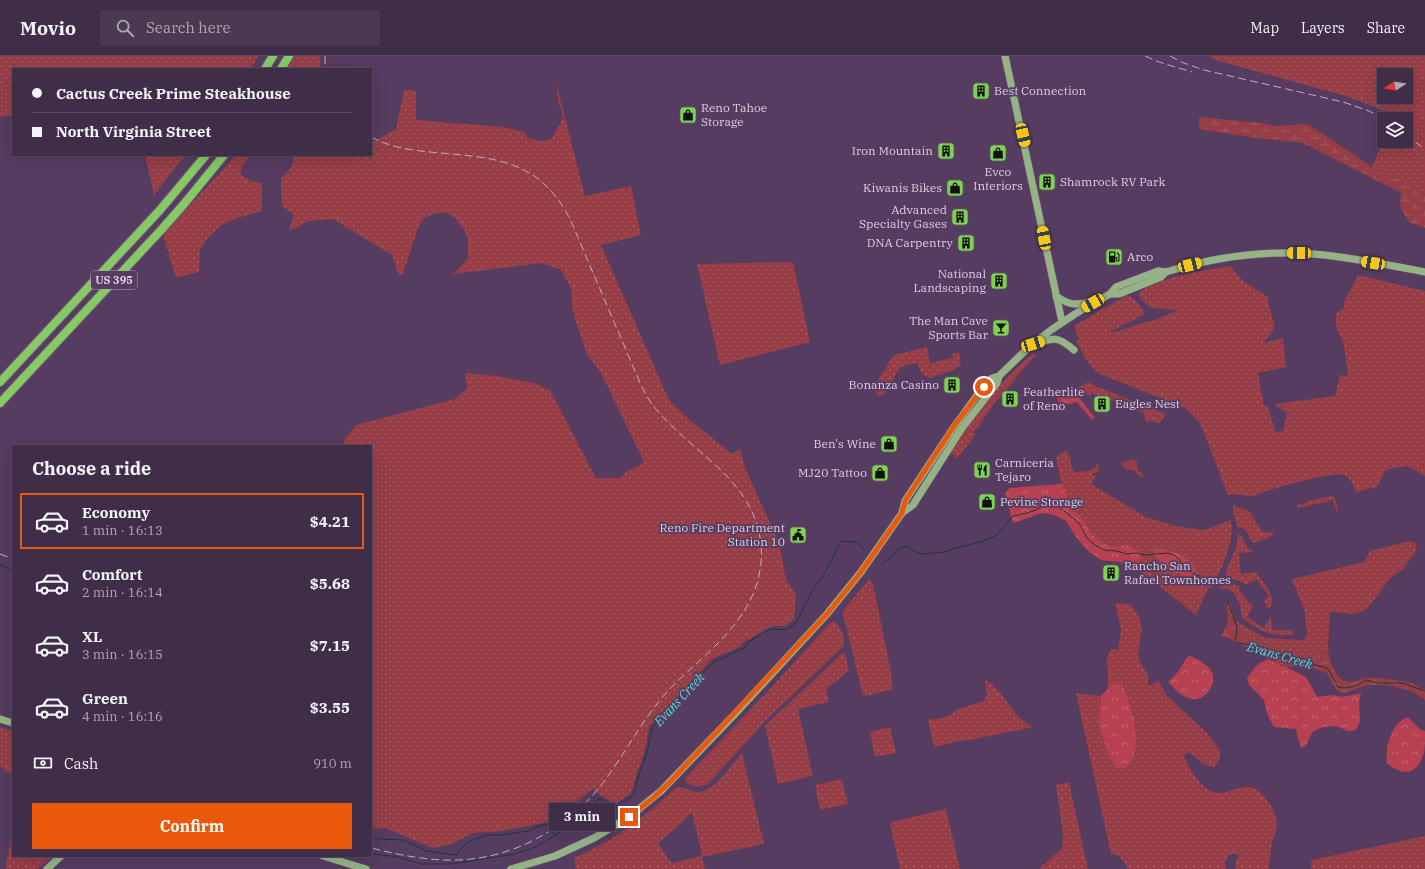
<!DOCTYPE html>
<html lang="en">
<head>
<meta charset="utf-8">
<style>
  body { margin:0; font-family:"IBM Plex Serif",serif; background:#4b3952; color:#f1f3f6; height:100vh; display:flex; flex-direction:column; font-size:15px; white-space:nowrap }
  * { box-sizing:border-box; margin:0 }
  p { font-size:13px; color:#aea8b4 }
  .icon { flex:none; width:22px; height:22px; fill:none; stroke:currentColor; stroke-width:2; stroke-linecap:round; stroke-linejoin:round }
  .map { position:relative; flex:1; overflow:hidden }
  .sheet { position:absolute; left:12px; top:389px; width:360px; height:412px; display:flex; flex-direction:column; background:#402d48; border-radius:0px; box-shadow:0 4px 16px #0002,0 0 0 1px #594960 }
  .sheet>* { flex:none }
  .banner { position:absolute; left:12px; top:12px; width:360px; height:88px; border-radius:0px; box-shadow:0 4px 16px #0002,0 0 0 1px #594960; display:grid; align-content:center; height:88px; padding:0 20px; background:#402d48 }
  .needle { width:26px; rotate:258deg }
  .buttons { position:absolute; left:1377px; top:12px; display:grid; gap:8px }
  .buttons a { display:grid; place-items:center; width:36px; height:36px; border-radius:0px; background:#402d48; box-shadow:0 4px 16px #0002,0 0 0 1px #594960; font-size:20px }
  .end { position:absolute; width:18px; height:18px; margin:-9px; border:5px solid #ea580c; background:#fff; box-shadow:0 0 0 2px #fff }
  .from { border-radius:50% }
  .bubble { position:absolute; height:28px; border-radius:0px; background:#402d48; box-shadow:0 4px 16px #0002,0 0 0 1px #594960; font-size:13px; font-weight:700; line-height:28px; text-align:center }
  .car { position:absolute; width:12px; height:24px; margin:-12px -6px; border-radius:5px; box-shadow:0 0 3px 1px #0007; background:linear-gradient(#f5c518 24%,#345 0 40%,#f5c518 0 76%,#345 0 86%,#f5c518 0) }
  .banner b { display:flex; align-items:center; gap:14px; height:38px; font-size:15px }
  .banner b+b { border-top:1px solid #594960 }
  .banner i { width:10px; height:10px; background:#f1f3f6 }
  ul { padding:0; list-style:none }
  li { display:flex; align-items:center; gap:12px; height:56px; margin:0 8px 6px; padding:0 12px; border:2px solid transparent; border-radius:0px }
  li div { flex:1 }
  li b { display:block; font-size:15px }
  li em { font-style:normal; font-weight:700 }
  li.selected { border-color:#ea580c }
  li>.icon { width:36px; height:36px; stroke-width:1.5 }
  h2 { padding:0 20px; font-size:18px; line-height:48px }
  .pay { display:flex; align-items:center; gap:10px; height:44px; padding:0 20px; font-size:15px }
  .pay p { margin-inline-start:auto }
  .primary-button { display:flex; gap:8px; margin-top:auto; padding:8px 20px }
  .primary-button a { flex:1; height:46px; border-radius:0px; background:#ea580c; color:#fff; font-size:16px; font-weight:700; line-height:46px; text-align:center }
  header { display:flex; align-items:center; gap:24px; box-sizing:border-box; height:56px; padding:0 20px; background:#402d48; border-bottom:1px solid #594960 }
  header strong { font-size:19px }
  nav { display:flex; gap:22px; margin-inline-start:auto; font-size:14px }
  .search { width:280px; height:36px; background:#4b3952; display:flex; align-items:center; gap:10px; box-sizing:border-box; padding:0 14px; border-radius:0px; color:#aea8b4; font-size:15px }
  .map>svg:first-child { display:block }
  .grass { fill:url(#grass-dots); fill-rule:evenodd }
  .forest { fill:url(#forest-crowns) }
  .wetland { fill:url(#wetland-marsh) }
  .park { fill:#963d46 }
  .lines { fill:none; stroke-linecap:round; stroke-linejoin:round }
  .stream { stroke:#1e3737; stroke-width:1 }
  .major-casing { stroke:#6f5977; stroke-width:8 }
  .highway-casing { stroke:#6f5977; stroke-width:10 }
  .major { stroke:#96b387; stroke-width:7 }
  .highway { stroke:#86c965; stroke-width:8 }
  .rail { stroke:#bfaec6; stroke-width:1; stroke-dasharray:8 4; stroke-linecap:butt }
  .route { stroke:#ea580c; stroke-width:5 }
  .labels { text-anchor:middle; stroke-width:3.5; stroke-linejoin:round; paint-order:stroke }
  .shield { fill:#563c60; stroke:#b4a2bc; stroke-width:1 }
  .shield-label { font-size:11px; font-weight:bold; fill:#ddcee3 }
  .poi-label { font-size:12px; fill:#ddcee3; stroke:#563c60; text-anchor:end }
  .water-label { font-size:13px; font-style:italic; fill:#5dd9da; stroke:#563c60 }
</style>
</head>
<body>
<header>
<strong>Movio</strong>
<div class="search"><svg class="icon" aria-label="search" viewBox="0 0 24 24"><circle cx="10" cy="10" r="6"/><path d="M15 15l6 6"/></svg>Search here</div>
<nav><a>Map</a><a>Layers</a><a>Share</a></nav>
</header>
<div class="map">
<svg width="1425" height="813" viewBox="0 0 1425 813">
  <defs>
    <pattern id="grass-dots" width="8" height="8" patternUnits="userSpaceOnUse"><rect width="8" height="8" fill="#963d46"/><path d="M2 2h.1M6 6h.1" fill="none" stroke="#a45861" stroke-width="1.8" stroke-linecap="round"/></pattern>
    <pattern id="forest-crowns" width="20" height="18" patternUnits="userSpaceOnUse"><rect width="20" height="18" fill="#b74150"/><path d="M2 6a3 3 0 1 1 6 0M12 15a3 3 0 1 1 6 0" fill="none" stroke="#c36471"/></pattern>
    <pattern id="wetland-marsh" width="20" height="14" patternUnits="userSpaceOnUse"><rect width="20" height="14" fill="#963d46"/><path d="M1 5h8M5 5V1M11 12h8M15 12V8" fill="none" stroke="#a45861"/></pattern>
  </defs>
  <rect width="100%" height="100%" fill="#563c60"/>
  <g class="grass">
    <polygon points="0,0 259,0 250,13 13,13 13,59 0,61"/>
    <polygon points="294,0 320,0 321,13 287,13"/>
    <path d="M1210,0H1425V139L1402,124L1372,111L1384,83V85H1406V63H1392L1394,59L1349,41L1212,3ZM1384,19H1406V41H1384Z"/>
    <polygon points="556,26 585,140 631,130 641,179 601,189 669,344 684,359 732,398 740,393 745,412 779,487 786,524 796,538 794,563 785,570 772,570 744,586 740,591 712,603 649,671 645,694 631,737 615,748 600,739 592,733 554,765 502,775 473,777 452,788 433,792 385,772 371,773 371,390 343,390 345,382 356,369 455,343 467,332 465,317 497,320 534,327 550,334 596,422 620,422 625,417 644,406 601,317 587,298 575,263 572,248 571,232 561,214 542,207 453,218 468,202 468,182 463,172 455,162 447,157 436,157 424,162 418,172 403,218 399,220 392,199 333,163 308,165 296,172 289,174 294,158 282,150 281,123 291,112 294,101 293,99 371,99 371,87 396,73 404,34 416,35 416,64 503,71 524,76 528,82 542,85 551,83 563,62 561,51 559,50"/>
    <polygon points="145,99 185,99 154,139"/>
    <path d="M236,99H251L243,109L240,117C247,124 252,126 262,127V155L235,163L220,170L206,184L200,194L199,216L176,222L163,179Z"/>
    <polygon points="793,206 810,286 720,309 697,208"/>
    <path d="M1230,210L1243,225L1268,241V245L1275,272L1263,287L1283,282L1286,311L1258,317L1264,350L1267,349L1276,376L1283,375L1287,357L1274,348L1335,340L1340,319L1348,320L1345,296L1342,283L1336,271V258L1344,252V246L1358,219L1425,235V420L1408,410L1393,412L1385,415L1377,431L1356,436C1353,429 1351,421 1343,419C1330,416 1279,431 1264,436C1260,437 1256,440 1252,440C1244,441 1236,436 1228,439L1204,377L1199,366L1185,352L1100,318C1088,311 1083,297 1076,285L1079,283L1074,270L1127,239C1137,243 1139,249 1145,258L1110,276C1118,277 1122,273 1130,271C1147,265 1163,263 1177,254C1158,252 1151,257 1138,239C1148,223 1210,213 1230,210Z"/>
    <polygon points="927,291 930,307 953,302 952,298 959,296 961,308 951,316 950,315 930,322 922,318 917,307 900,311 885,337 879,341 873,331 894,299"/>
    <path d="M1035,297V301L1028,307L1010,330L996,345L980,368V369L973,376L976,378L957,403L951,396C973,363 1002,319 1035,297Z"/>
    <polygon points="1088,326 1098,331 1166,358 1160,367 1152,365 1146,366 1144,356 1141,357 1141,355 1091,337 1090,340 1085,337 1077,339 1071,337 1060,346 1067,347 1061,352 1052,332 1068,337 1083,329"/>
    <path d="M1066,394L1072,405H1070L1074,416L1088,415L1096,411L1097,406L1100,417L1097,418L1091,428L1146,461L1175,470L1204,474L1231,464C1235,489 1222,510 1212,532L1209,531L1196,559L1145,519L1134,512L1118,507H1130L1128,489L1115,491L1101,487L1091,477L1079,458L1073,455L1062,431L1056,402ZM1156,492L1177,496L1175,515L1163,511L1158,502H1156Z"/>
    <polygon points="1332,440 1335,442 1338,454 1336,457 1336,451 1335,451 1333,444 1299,452 1297,450 1299,448 1307,447 1307,445"/>
    <polygon points="1233,449 1249,455 1262,475 1268,477 1274,475 1272,480 1256,487 1252,486 1245,474 1237,470 1233,456"/>
    <path d="M1240,478L1248,492L1253,496L1239,497L1241,518L1256,516C1263,526 1273,536 1272,549L1269,552L1265,551L1267,548L1263,545L1269,541L1268,539L1256,523L1246,529C1239,522 1232,526 1226,519L1225,517L1236,492L1238,479Z"/>
    <polygon points="1410,485 1417,488 1415,497 1403,513 1389,524 1367,553 1355,558 1330,556 1328,592 1319,593 1316,603 1314,606 1242,580 1238,575 1236,565 1265,582 1303,584 1307,579 1305,556 1292,523 1364,506 1370,495"/>
    <polygon points="869,523 873,528 890,611 893,633 866,640 862,637 852,594 842,556"/>
    <path d="M1222,526L1239,530L1240,531L1238,533L1251,549L1254,548L1247,561L1264,572L1271,560L1272,574H1293V579C1265,579 1265,577 1242,562C1241,551 1237,532 1224,533L1223,534L1219,531Z"/>
    <path d="M1115,547L1130,548L1139,561L1142,573L1138,597L1139,605L1149,620L1148,627L1150,630L1158,624L1167,640L1207,677L1220,694V703L1214,711L1205,709L1193,699L1187,696L1184,700C1189,714 1205,739 1221,737C1231,736 1241,729 1251,731C1263,734 1277,756 1277,768C1277,774 1273,782 1272,788C1270,796 1270,805 1269,813H1236L1235,809L1239,798H1230L1225,805L1226,813H1127V810L1118,799L1111,798L1076,637L1101,640L1099,670L1107,695L1116,712L1111,629L1108,632V614L1106,604L1111,593L1118,594L1121,573Z"/>
    <path d="M833,565C841,570 846,582 843,591L770,660L708,728L699,731L688,728L685,724V722L770,633L828,569Z"/>
    <polygon points="842,597 845,597 849,615 826,633 829,646 798,653 813,720 778,728 765,670"/>
    <path d="M985,624C998,629 1010,652 1020,662C1023,665 1027,667 1031,670L1029,672L970,684L959,685L934,691L928,664L942,662L951,659L958,653L984,645L987,640Z"/>
    <polygon points="0,671 13,675 13,721 0,710"/>
    <polygon points="890,671 896,697 875,701 870,676"/>
    <path d="M742,697L764,788L702,801L705,813H576L574,802C600,791 625,775 647,757C658,749 667,739 677,731C684,730 691,736 698,736C715,736 732,708 742,697ZM692,756L702,800L672,807L669,804L658,787L675,773Z"/>
    <polygon points="842,723 848,748 820,754 815,729"/>
    <polygon points="1069,726 1088,813 1039,813 1062,792 1063,779 1056,729"/>
    <polygon points="946,753 960,813 900,813 890,768 892,766"/>
    <polygon points="1425,780 1425,813 1311,813 1311,804"/>
    <polygon points="12,781 13,781 13,800 53,800 37,813 6,813 6,807"/>
  </g>
  <g class="forest">
    <polygon points="1071,337 1077,339 1095,362 1092,364 1077,346 1070,348 1060,346 1059,343"/>
    <polygon points="1062,428 1073,455 1079,458 1091,477 1101,487 1115,491 1128,489 1141,496 1140,504 1130,507 1101,504 1088,495 1076,481 1066,465 1054,459 1042,457 1013,467 1005,437 1010,432"/>
    <path d="M1156,492C1176,496 1182,495 1196,512L1192,520L1188,521L1163,511L1158,502H1156L1153,494Z"/>
    <path d="M1190,600C1196,602 1210,610 1212,616C1217,628 1206,644 1194,643C1183,643 1175,633 1168,626L1178,616L1187,601Z"/>
    <path d="M1270,603L1306,621L1313,633L1315,638L1318,641L1331,639L1343,641L1361,637L1359,646L1360,665L1356,674C1344,677 1347,673 1338,671C1330,669 1319,671 1313,676C1308,681 1309,688 1303,692L1300,690L1296,673L1274,671L1268,660L1264,644L1249,629L1247,622C1254,612 1259,605 1270,603Z"/>
    <path d="M1122,628C1131,651 1147,693 1125,712H1116L1107,695L1099,670L1101,640L1111,629Z"/>
    <path d="M1408,661L1421,674L1425,675C1425,682 1425,691 1424,697C1417,719 1403,721 1387,707C1385,690 1391,667 1408,661Z"/>
  </g>
  <g class="wetland">
    <polygon points="1199,61 1261,67 1275,70 1308,68 1372,111 1402,124 1425,139 1425,172 1410,167 1400,151 1401,137 1303,87 1256,82 1199,73"/>
    <path d="M1230,546L1238,575L1242,580L1314,606L1316,603L1319,593L1328,592C1329,604 1336,626 1350,626C1356,626 1359,623 1365,622C1372,621 1404,625 1411,627C1416,629 1421,631 1425,634V644L1412,635L1387,629H1368L1344,637L1338,635L1332,627L1327,617L1313,612L1281,610L1229,582L1221,580L1228,567L1227,548Z"/>
  </g>
  <polygon class="park" points="1132,403 1137,405 1137,413 1141,416 1144,421 1141,421 1133,414 1127,414 1122,410 1122,406 1126,406"/>
  <g class="lines">
    <g class="stream">
      <polyline points="1093,419 1099,416"/>
      <polyline points="882,508 890,502 896,495 903,491 908,490 912,494 922,498 943,496 986,484 997,479 1013,460 1027,457 1036,454 1045,448 1052,446 1058,450 1079,467 1087,482 1095,489 1104,494 1117,495 1127,498 1137,497 1144,499 1168,497 1176,500 1184,510 1194,518 1200,520"/>
      <polyline points="0,509 13,514"/>
      <path d="M1228,546L1236,569L1237,574L1235,584L1238,587L1252,589L1297,605L1324,611L1329,614L1338,631C1349,634 1357,629 1367,624L1376,627H1403L1425,635"/>
      <polyline points="371,781 379,783 403,784 426,795 456,799 466,787 486,779 502,779 528,775 545,768 555,780 600,742 615,751 634,739 637,724 647,697 652,672 699,620 714,606 746,591 748,586 770,573 786,574 796,567 813,533 823,520 841,485 856,486 864,493"/>
      <polyline points="371,798 399,801 421,808 451,808 514,798 536,791 554,780"/>
    </g>
    <defs>
      <g id="major">
        <polyline points="1005,0 1062,266"/>
        <polyline points="1110,238 1119,238 1161,221 1166,216"/>
        <path d="M1056,240C1070,250 1075,249 1091,246"/>
        <path d="M1037,287C1055,281 1059,281 1074,294"/>
        <path d="M902,457L905,445L954,371L978,338L992,322L999,320L1028,292L1051,274L1075,258L1110,238L1116,231L1158,215L1166,216C1214,201 1263,194 1313,198C1351,201 1388,209 1425,216"/>
        <polyline points="0,663 13,667"/>
        <polyline points="323,800 366,813"/>
        <polyline points="47,813 61,800"/>
        <polyline points="511,813 555,800 594,782 629,761 661,735 734,659 827,558 861,516 902,457 913,449 962,372 997,327 999,320"/>
      </g>
      <g id="highway">
        <polyline points="265,13 273,0"/>
        <polyline points="281,13 289,0"/>
        <polyline points="0,326 160,154 206,99"/>
        <polyline points="0,347 162,173 184,148 224,99"/>
      </g>
    </defs>
    <use href="#major" class="major-casing"/>
    <use href="#highway" class="highway-casing"/>
    <use href="#major" class="major"/>
    <use href="#highway" class="highway"/>
    <g class="rail">
      <polyline points="325,0 325,13"/>
      <polyline points="1145,0 1159,6 1192,16"/>
      <polyline points="1170,0 1181,6 1204,14 1343,46 1369,55 1384,63"/>
      <polyline points="1406,79 1425,93"/>
      <path d="M371,81C390,91 409,94 430,96C492,102 538,101 570,163L638,322C642,333 648,343 655,352C693,399 753,421 761,488C763,509 758,532 747,550C729,583 692,609 666,637C642,664 625,698 602,728C583,753 557,773 528,787C473,812 428,806 371,792"/>
      <polyline points="0,498 13,503"/>
    </g>
  </g>
  <g class="lines">
    <polyline class="route" points="629,761 653,742 670,726 827,558 861,516 877,493 902,457 905,445 954,370 984,331"/>
  </g>
  <defs>
    <symbol id="building-square" viewBox="-11 -11 22 22"><rect x="-9" y="-9" width="18" height="18" rx="4" fill="#7ed153" stroke="#563c60"/><path d="M-4-6H4V6H1V3H-1V6H-4ZM-2.5-4.3h1.7v1.8h-1.7ZM.8-4.3h1.7v1.8H.8ZM-2.5-1h1.7V.8h-1.7ZM.8-1h1.7V.8H.8Z" fill="#111"/></symbol>
    <symbol id="shop-square" viewBox="-11 -11 22 22"><rect x="-9" y="-9" width="18" height="18" rx="4" fill="#7ed153" stroke="#563c60"/><path d="M-5-2.5h2.3a2.7 3.5 0 0 1 5.4 0H5L5.5 6h-11ZM-1.5-2.5h3a1.5 2.3 0 0 0-3 0Z" fill="#111"/></symbol>
    <symbol id="fuel-square" viewBox="-11 -11 22 22"><rect x="-9" y="-9" width="18" height="18" rx="4" fill="#7ed153" stroke="#563c60"/><path d="M-5.5-6h7V0h2V4h1.3V-2.5L3-4.5l.8-.8L6-3V5H2.5V1h-1V6h-7ZM-4.2-4.7v3.2H.2V-4.7Z" fill="#111"/></symbol>
    <symbol id="bar-square" viewBox="-11 -11 22 22"><rect x="-9" y="-9" width="18" height="18" rx="4" fill="#7ed153" stroke="#563c60"/><path d="M-6-5H6L.8 .8V4.5H3.5V6h-7V4.5H-.8V.8Z" fill="#111"/></symbol>
    <symbol id="restaurant-square" viewBox="-11 -11 22 22"><rect x="-9" y="-9" width="18" height="18" rx="4" fill="#7ed153" stroke="#563c60"/><path d="M-5-6h1v4h1v-4h1v4h1v-4h1v5L-1.5 .5V6h-2V.5L-5-1ZM5-6V6H3V1.5H1.5Q1.5-4 5-6Z" fill="#111"/></symbol>
    <symbol id="civic-square" viewBox="-11 -11 22 22"><rect x="-9" y="-9" width="18" height="18" rx="4" fill="#7ed153" stroke="#563c60"/><path d="M-.6-6.5H3V-4.5H.6V-3L4-1V1h2V6H-6V1h2V-1L-.6-3ZM-1.2 2.5V6h2.4V2.5Z" fill="#111"/></symbol>
  </defs>
  <g fill-rule="evenodd">
    <use href="#building-square" x="971" y="25" width="20" height="20"/>
    <use href="#shop-square" x="678" y="49" width="20" height="20"/>
    <use href="#building-square" x="936" y="85" width="20" height="20"/>
    <use href="#shop-square" x="988" y="87" width="20" height="20"/>
    <use href="#building-square" x="1037" y="116" width="20" height="20"/>
    <use href="#shop-square" x="945" y="122" width="20" height="20"/>
    <use href="#building-square" x="950" y="151" width="20" height="20"/>
    <use href="#building-square" x="956" y="177" width="20" height="20"/>
    <use href="#fuel-square" x="1104" y="191" width="20" height="20"/>
    <use href="#building-square" x="989" y="215" width="20" height="20"/>
    <use href="#bar-square" x="991" y="262" width="20" height="20"/>
    <use href="#building-square" x="942" y="319" width="20" height="20"/>
    <use href="#building-square" x="1000" y="333" width="20" height="20"/>
    <use href="#building-square" x="1092" y="338" width="20" height="20"/>
    <use href="#shop-square" x="879" y="378" width="20" height="20"/>
    <use href="#restaurant-square" x="972" y="404" width="20" height="20"/>
    <use href="#shop-square" x="870" y="407" width="20" height="20"/>
    <use href="#shop-square" x="977" y="436" width="20" height="20"/>
    <use href="#civic-square" x="788" y="469" width="20" height="20"/>
    <use href="#building-square" x="1101" y="507" width="20" height="20"/>
  </g>
  <g class="labels">
    <rect class="shield" x="91" y="215" width="46" height="18" rx="3"/>
    <g class="shield-label">
      <text x="114" y="228">US 395</text>
    </g>
    <g class="poi-label">
      <text x="994" y="39" text-anchor="start">Best Connection</text>
      <text x="701" y="56" text-anchor="start">Reno Tahoe<tspan x="701" dy="14">Storage</tspan></text>
      <text x="933" y="99">Iron Mountain</text>
      <text x="998" y="120" text-anchor="middle">Evco<tspan x="998" dy="14">Interiors</tspan></text>
      <text x="1060" y="130" text-anchor="start">Shamrock RV Park</text>
      <text x="942" y="136">Kiwanis Bikes</text>
      <text x="947" y="158">Advanced<tspan x="947" dy="14">Specialty Gases</tspan></text>
      <text x="953" y="191">DNA Carpentry</text>
      <text x="1127" y="205" text-anchor="start">Arco</text>
      <text x="986" y="222">National<tspan x="986" dy="14">Landscaping</tspan></text>
      <text x="988" y="269">The Man Cave<tspan x="988" dy="14">Sports Bar</tspan></text>
      <text x="939" y="333">Bonanza Casino</text>
      <text x="1023" y="340" text-anchor="start">Featherlite<tspan x="1023" dy="14">of Reno</tspan></text>
      <text x="1115" y="352" text-anchor="start">Eagles Nest</text>
      <text x="876" y="392">Ben's Wine</text>
      <text x="995" y="411" text-anchor="start">Carniceria<tspan x="995" dy="14">Tejaro</tspan></text>
      <text x="867" y="421">MJ20 Tattoo</text>
      <text x="1000" y="450" text-anchor="start">Pevine Storage</text>
      <text x="785" y="476">Reno Fire Department<tspan x="785" dy="14">Station 10</tspan></text>
      <text x="1124" y="514" text-anchor="start">Rancho San<tspan x="1124" dy="14">Rafael Townhomes</tspan></text>
    </g>
    <g class="water-label">
      <text transform="translate(1280 599) rotate(16)" y="5">Evans Creek</text>
      <text transform="translate(679 643) rotate(-47)" y="5">Evans Creek</text>
    </g>
  </g>
</svg>
<div class="buttons">
<a><svg class="needle" viewBox="-14 -14 28 28"><path d="M0-13l5 13h-10z" fill="#e53935"/><path d="M0 13l5-13h-10z" fill="#aea8b4"/></svg></a>
<a><svg class="icon" aria-label="layers" viewBox="0 0 24 24"><path d="M12 4l9 5-9 5-9-5zM3 14l9 5 9-5"/></svg></a>
</div>
<i class="end from" style="left:984px;top:331px"></i>
<i class="end" style="left:629px;top:761px"></i>
<div class="bubble" style="left:549px;top:747px;width:66px">3 min</div>
<i class="car" style="left:1023px;top:79px;rotate:167deg"></i>
<i class="car" style="left:1044px;top:182px;rotate:349deg"></i>
<i class="car" style="left:1299px;top:197px;rotate:271deg"></i>
<i class="car" style="left:1373px;top:207px;rotate:280deg"></i>
<i class="car" style="left:1190px;top:209px;rotate:76deg"></i>
<i class="car" style="left:1093px;top:247px;rotate:240deg"></i>
<i class="car" style="left:1033px;top:288px;rotate:73deg"></i>
<div class="banner">
<b><i class="from"></i>Cactus Creek Prime Steakhouse</b>
<b><i></i>North Virginia Street</b>
</div>
<section class="sheet">
<h2>Choose a ride</h2>
<ul>
<li class="selected"><svg class="icon" aria-label="car" viewBox="0 0 24 24"><path d="M5 17H2v-5l4-1 3-4h7l3 4 3 1v5h-3M9 17h6M6 11h13"/><circle cx="7" cy="17" r="2"/><circle cx="17" cy="17" r="2"/></svg><div><b>Economy</b><p>1 min · 16:13</p></div><em>$4.21</em></li>
<li><svg class="icon" aria-label="car" viewBox="0 0 24 24"><path d="M5 17H2v-5l4-1 3-4h7l3 4 3 1v5h-3M9 17h6M6 11h13"/><circle cx="7" cy="17" r="2"/><circle cx="17" cy="17" r="2"/></svg><div><b>Comfort</b><p>2 min · 16:14</p></div><em>$5.68</em></li>
<li><svg class="icon" aria-label="car" viewBox="0 0 24 24"><path d="M5 17H2v-5l4-1 3-4h7l3 4 3 1v5h-3M9 17h6M6 11h13"/><circle cx="7" cy="17" r="2"/><circle cx="17" cy="17" r="2"/></svg><div><b>XL</b><p>3 min · 16:15</p></div><em>$7.15</em></li>
<li><svg class="icon" aria-label="car" viewBox="0 0 24 24"><path d="M5 17H2v-5l4-1 3-4h7l3 4 3 1v5h-3M9 17h6M6 11h13"/><circle cx="7" cy="17" r="2"/><circle cx="17" cy="17" r="2"/></svg><div><b>Green</b><p>4 min · 16:16</p></div><em>$3.55</em></li>
</ul>
<div class="pay"><svg class="icon" aria-label="cash" viewBox="0 0 24 24"><path d="M3 7h18v10H3z"/><circle cx="12" cy="12" r="2"/></svg>Cash<p>910 m</p></div>
<div class="primary-button"><a>Confirm</a></div>
</section>
</div>
</body>
</html>
